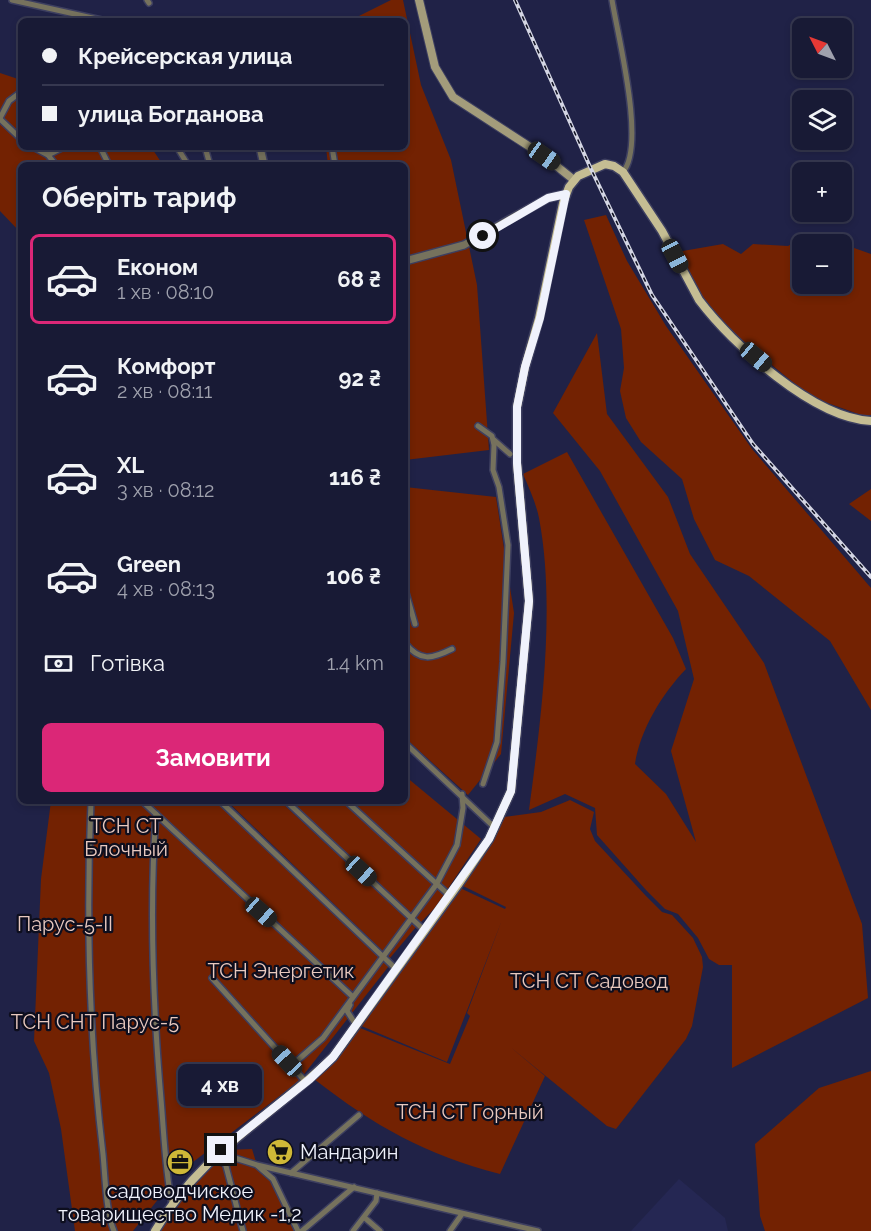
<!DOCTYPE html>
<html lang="uk">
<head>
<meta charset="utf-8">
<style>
  body { margin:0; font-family:Raleway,sans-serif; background:#252741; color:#f1f3f6; height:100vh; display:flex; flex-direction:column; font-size:22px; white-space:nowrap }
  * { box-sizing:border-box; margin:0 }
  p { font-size:20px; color:#9fa1ad }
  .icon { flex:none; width:33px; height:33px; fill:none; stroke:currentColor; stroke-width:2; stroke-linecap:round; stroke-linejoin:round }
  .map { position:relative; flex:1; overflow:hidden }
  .sheet { position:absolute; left:18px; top:162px; width:390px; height:642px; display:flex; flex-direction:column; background:#181a35; border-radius:9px; box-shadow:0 3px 9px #0003,0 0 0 2px #363850 }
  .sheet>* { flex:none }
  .hud { position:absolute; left:18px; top:18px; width:390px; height:132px; border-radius:9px; box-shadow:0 3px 9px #0003,0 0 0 2px #363850; display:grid; align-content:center; height:132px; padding:0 24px; background:#181a35 }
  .needle { width:39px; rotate:312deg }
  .tools { position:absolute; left:792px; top:18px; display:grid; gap:12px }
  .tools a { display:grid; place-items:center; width:60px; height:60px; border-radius:9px; background:#181a35; box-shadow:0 3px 9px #0003,0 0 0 2px #363850; font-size:30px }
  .end { position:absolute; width:27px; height:27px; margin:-14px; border:8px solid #f0f2fc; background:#111; box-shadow:0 0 0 3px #111 }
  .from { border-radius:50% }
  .bubble { position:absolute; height:42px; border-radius:9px; background:#181a35; box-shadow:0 3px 9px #0003,0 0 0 2px #363850; font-size:20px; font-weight:700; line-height:42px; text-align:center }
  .car { position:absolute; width:18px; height:36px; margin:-18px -9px; border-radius:8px; box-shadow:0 0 4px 2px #0007; background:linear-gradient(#222 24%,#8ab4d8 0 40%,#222 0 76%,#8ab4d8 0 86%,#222 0) }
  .hud b { display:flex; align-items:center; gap:21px; height:57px; font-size:22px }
  .hud b+b { border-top:2px solid #363850 }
  .hud i { width:15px; height:15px; background:#f1f3f6 }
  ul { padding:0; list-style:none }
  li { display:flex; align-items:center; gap:18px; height:90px; margin:0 12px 9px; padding:0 12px; border:3px solid transparent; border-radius:9px }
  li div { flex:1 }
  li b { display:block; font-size:22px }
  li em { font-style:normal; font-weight:700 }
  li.on { border-color:#db2777 }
  li>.icon { width:54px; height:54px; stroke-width:1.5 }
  h2 { padding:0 24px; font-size:27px; line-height:72px }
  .pay { display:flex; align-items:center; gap:15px; height:66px; padding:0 24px; font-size:22px }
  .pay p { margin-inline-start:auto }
  .action { display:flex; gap:12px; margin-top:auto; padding:12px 24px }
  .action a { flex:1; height:69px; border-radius:9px; background:#db2777; color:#fff; font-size:24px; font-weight:700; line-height:69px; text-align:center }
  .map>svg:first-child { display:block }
  .built { fill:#252753 }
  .green { fill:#732202; fill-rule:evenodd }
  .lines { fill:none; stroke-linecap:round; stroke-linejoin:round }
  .minor-casing { stroke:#3d3f60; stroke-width:8 }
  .tertiary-casing { stroke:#3d3f60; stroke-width:10 }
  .secondary-casing { stroke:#3d3f60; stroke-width:10 }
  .primary-casing { stroke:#3d3f60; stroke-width:11 }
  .minor { stroke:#76725d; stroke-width:5 }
  .tertiary { stroke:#76725d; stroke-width:7 }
  .secondary { stroke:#a39c7b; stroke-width:8 }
  .primary { stroke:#c5bd93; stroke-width:8 }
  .rail-casing { stroke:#d3d5e3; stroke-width:4 }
  .rail { stroke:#0d0e1e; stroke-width:1.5; stroke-dasharray:4.5; stroke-linecap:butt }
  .route { stroke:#f0f2fc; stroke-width:8 }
  .labels { text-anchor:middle; stroke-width:4.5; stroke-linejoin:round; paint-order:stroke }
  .park-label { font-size:20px; fill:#e9c9bf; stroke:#0d0e1e }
  .poi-label { font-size:20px; fill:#f0f2fc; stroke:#0d0e1e; text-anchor:start }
</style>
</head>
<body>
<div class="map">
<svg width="871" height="1231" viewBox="0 0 871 1231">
  <rect width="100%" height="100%" fill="#202247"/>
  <polygon class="built" points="679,1179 725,1218 728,1231 631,1231"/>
  <g class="green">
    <polygon points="391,0 403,0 421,85 451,160 477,285 489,450 405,460 405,165 328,165 326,147 405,147 405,21 349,21"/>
    <polygon points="0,73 21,80 21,147 151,147 163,165 21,165 21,233 0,211"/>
    <polygon points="606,215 627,261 666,326 752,449 871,588 871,710 830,641 749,576 715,560 694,519 682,479 641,442 626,418 620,391 624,368 621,329 584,220"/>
    <path d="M812,233L871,254V415H861L811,397L741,340L702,300L677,252L723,244L741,254L753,244L788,246ZM802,244H842V284H802Z"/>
    <path d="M597,333L607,414L668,497L690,554L764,663L862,924L868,998L732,1068V965H719L709,959L698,938L678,914L665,909L646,890L597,835L595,808L565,794L529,810C541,720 556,607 539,518C536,503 529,488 523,474L567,452L673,638L686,669C662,694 640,730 635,764L666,794L696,842L671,751L694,679L678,611L600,471L553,413Z"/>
    <polygon points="405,487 496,497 514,613 501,754 468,795 405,738"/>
    <polygon points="871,489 871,521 849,504"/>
    <polygon points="405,776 481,839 435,908 417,926 287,801 405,801"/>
    <path d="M570,800L594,812L590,829L595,841L646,896L662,912L672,915L693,938L702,957L703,967L692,1026L686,1039L616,1129L607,1126L509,1046L545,1076L500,1174C424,1154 376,1127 314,1079L360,1028L450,1064L470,1016L467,1013L502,920L447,1062L359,1025L460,888L505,909L506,907L461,885L504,817L541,812Z"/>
    <polygon points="51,801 137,801 144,808 138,801 223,801 392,962 298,1082 193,1162 192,1155 167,1159 167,1188 133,1231 75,1231 61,1129 49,1073 34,1041 41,879"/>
    <polygon points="227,801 280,801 416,927 390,958"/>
    <polygon points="871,1071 871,1231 765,1231 760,1216 755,1144 819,1088"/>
    <polygon points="252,1149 257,1165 273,1179 297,1231 159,1231 193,1180 211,1163 228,1169 226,1150"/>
  </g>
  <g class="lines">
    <defs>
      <g id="minor">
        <polyline points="12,0 106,21"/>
        <polyline points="147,0 149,3"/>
        <path d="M612,0C618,37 646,145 623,172"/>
        <polyline points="0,118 9,101 21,92"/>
        <polyline points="0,119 21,139"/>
        <polyline points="33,147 48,155 56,165"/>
        <polyline points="100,147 109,165"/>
        <polyline points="177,147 188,165"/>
        <polyline points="205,147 210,165"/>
        <polyline points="332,147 335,165"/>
        <polyline points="48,155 64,147"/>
        <polyline points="478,426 492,436 494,445 493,470 499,487 508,545 503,662 497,742 483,784"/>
        <polyline points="494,440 510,454"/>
        <polyline points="405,589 415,624"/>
        <path d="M405,643C420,662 432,659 452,649"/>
        <polyline points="405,743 495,828"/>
        <path d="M91,801C86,918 89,1037 103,1154C105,1175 106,1213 114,1231"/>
        <polyline points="142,801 353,997"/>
        <polyline points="220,801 396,969"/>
        <polyline points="286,801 425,931"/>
        <polyline points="346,801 450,896"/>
        <path d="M156,814C149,908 153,1005 161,1099C164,1134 165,1170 172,1204"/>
        <polyline points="212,978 306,1082"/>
        <polyline points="350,1005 347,1011 356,1025"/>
        <polyline points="291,1066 323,1038 436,885 457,845 463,808 462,794"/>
        <polyline points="221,1150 235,1158 257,1165 538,1231"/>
        <polyline points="222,1151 243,1231"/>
        <polyline points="258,1166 273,1179 298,1231"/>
        <polyline points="291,1173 359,1115"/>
        <polyline points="365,1218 380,1231"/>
        <polyline points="302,1231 354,1187"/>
        <polyline points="353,1231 376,1201 377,1193"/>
        <polyline points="450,1231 462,1214"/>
      </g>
      <g id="tertiary">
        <polyline points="260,147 264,165"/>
        <polyline points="405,261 464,245 548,198 566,194"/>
      </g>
      <polyline id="secondary" points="419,0 435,67 453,97 544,156 574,180"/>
      <path id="primary" d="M155,1231C201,1152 270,1118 333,1057L458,885L489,839L511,791L529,601L517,463V407L525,367L539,318L563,203L569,187L578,176L605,164L614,166L623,172L662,231L699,300C733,345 813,418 871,421"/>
    </defs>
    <use href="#minor" class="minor-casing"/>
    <use href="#tertiary" class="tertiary-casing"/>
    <use href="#secondary" class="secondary-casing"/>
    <use href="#primary" class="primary-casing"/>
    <use href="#minor" class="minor"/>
    <use href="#tertiary" class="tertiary"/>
    <use href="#secondary" class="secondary"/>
    <use href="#primary" class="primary"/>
    <defs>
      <polyline id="rail" points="515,0 591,169 652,295 753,444 871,577"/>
    </defs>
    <use href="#rail" class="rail-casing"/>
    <use href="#rail" class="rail"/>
  </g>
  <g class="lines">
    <polyline class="route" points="221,1150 310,1079 333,1057 489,839 511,791 529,601 517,463 517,407 525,367 540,318 566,194 548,198 483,236"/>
  </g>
  <defs>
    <symbol id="supermarket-disc" viewBox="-11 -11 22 22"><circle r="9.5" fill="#cfb837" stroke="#0d0e1e"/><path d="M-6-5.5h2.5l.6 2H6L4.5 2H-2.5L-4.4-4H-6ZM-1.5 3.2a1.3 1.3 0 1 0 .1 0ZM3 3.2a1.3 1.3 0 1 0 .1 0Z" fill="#111"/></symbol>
    <symbol id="office-disc" viewBox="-11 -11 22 22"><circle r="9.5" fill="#cfb837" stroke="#0d0e1e"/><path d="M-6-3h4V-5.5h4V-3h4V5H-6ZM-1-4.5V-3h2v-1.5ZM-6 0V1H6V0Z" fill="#111"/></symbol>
  </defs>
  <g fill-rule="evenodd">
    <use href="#supermarket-disc" x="265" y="1137" width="30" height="30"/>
    <use href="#office-disc" x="165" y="1147" width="30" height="30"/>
  </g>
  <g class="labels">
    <g class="park-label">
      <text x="126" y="833">ТСН СТ<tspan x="126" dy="23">Блочный</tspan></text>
      <text x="65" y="931">Парус-5-II</text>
      <text x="281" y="978">ТСН Энергетик</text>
      <text x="589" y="988">ТСН СТ Садовод</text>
      <text x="95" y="1029">ТСН СНТ Парус-5</text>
      <text x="470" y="1119">ТСН СТ Горный</text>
    </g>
    <g class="poi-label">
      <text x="300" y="1159">Мандарин</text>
      <text x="180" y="1198" text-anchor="middle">садоводчиское<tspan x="180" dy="23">товарищество Медик -1,2</tspan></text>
    </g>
  </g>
</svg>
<div class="tools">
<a><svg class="needle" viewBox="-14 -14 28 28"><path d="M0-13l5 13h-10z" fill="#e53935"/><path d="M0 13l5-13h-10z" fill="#9fa1ad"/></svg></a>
<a><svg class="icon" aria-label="layers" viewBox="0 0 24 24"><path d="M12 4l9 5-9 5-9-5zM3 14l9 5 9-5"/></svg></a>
<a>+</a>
<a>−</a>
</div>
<i class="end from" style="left:483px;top:236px"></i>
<i class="end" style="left:221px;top:1150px"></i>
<div class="bubble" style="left:178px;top:1064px;width:84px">4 хв</div>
<i class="car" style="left:544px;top:156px;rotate:125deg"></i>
<i class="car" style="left:675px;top:256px;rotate:152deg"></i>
<i class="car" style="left:756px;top:357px;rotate:130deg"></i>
<i class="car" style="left:361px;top:871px;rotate:132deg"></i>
<i class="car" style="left:261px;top:912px;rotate:131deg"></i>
<i class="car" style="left:287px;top:1061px;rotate:317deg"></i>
<div class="hud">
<b><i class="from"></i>Крейсерская улица</b>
<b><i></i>улица Богданова</b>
</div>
<section class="sheet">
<h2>Оберіть тариф</h2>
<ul>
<li class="on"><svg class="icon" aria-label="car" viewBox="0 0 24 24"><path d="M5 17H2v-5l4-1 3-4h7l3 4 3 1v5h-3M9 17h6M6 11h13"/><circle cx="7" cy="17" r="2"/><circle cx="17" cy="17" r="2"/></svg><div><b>Економ</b><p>1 хв · 08:10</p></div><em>68 ₴</em></li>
<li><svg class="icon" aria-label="car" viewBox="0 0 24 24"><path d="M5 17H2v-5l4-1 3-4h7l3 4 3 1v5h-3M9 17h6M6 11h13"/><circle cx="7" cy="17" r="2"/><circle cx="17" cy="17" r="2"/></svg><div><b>Комфорт</b><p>2 хв · 08:11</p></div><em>92 ₴</em></li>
<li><svg class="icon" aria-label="car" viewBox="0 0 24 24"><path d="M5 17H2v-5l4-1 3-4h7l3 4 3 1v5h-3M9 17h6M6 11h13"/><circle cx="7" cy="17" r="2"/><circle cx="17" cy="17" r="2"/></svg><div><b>XL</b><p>3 хв · 08:12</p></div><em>116 ₴</em></li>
<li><svg class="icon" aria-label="car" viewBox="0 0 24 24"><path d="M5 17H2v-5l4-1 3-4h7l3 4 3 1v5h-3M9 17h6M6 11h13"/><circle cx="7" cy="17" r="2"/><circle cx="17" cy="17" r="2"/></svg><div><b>Green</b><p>4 хв · 08:13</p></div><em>106 ₴</em></li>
</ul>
<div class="pay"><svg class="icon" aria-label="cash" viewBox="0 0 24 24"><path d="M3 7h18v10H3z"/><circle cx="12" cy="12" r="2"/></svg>Готівка<p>1.4 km</p></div>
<div class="action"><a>Замовити</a></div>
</section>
</div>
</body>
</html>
